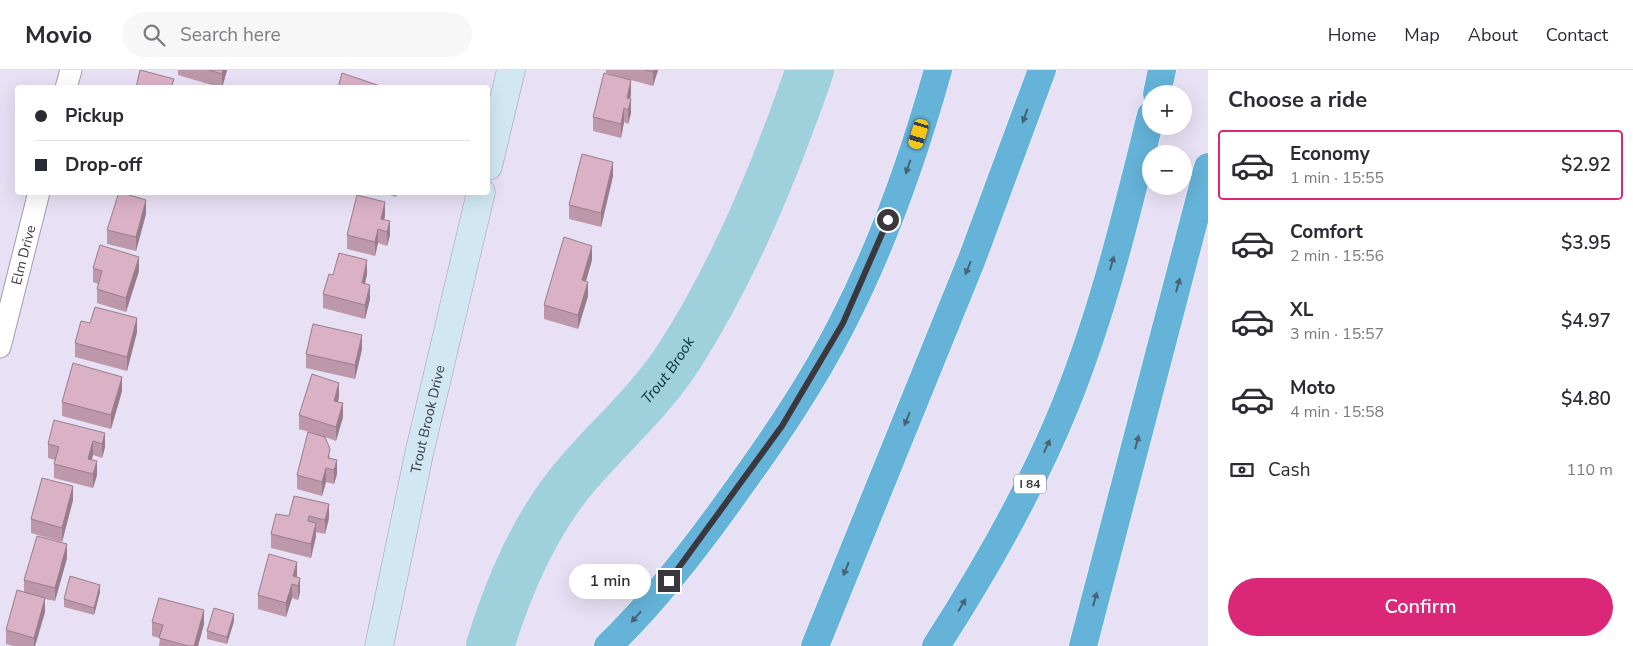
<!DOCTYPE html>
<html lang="en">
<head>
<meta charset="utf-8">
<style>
  body { margin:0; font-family:"Nunito Sans",sans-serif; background:#f7f7f7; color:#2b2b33; height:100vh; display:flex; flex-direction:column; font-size:19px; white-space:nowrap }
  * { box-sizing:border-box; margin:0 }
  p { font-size:16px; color:#7c7c81 }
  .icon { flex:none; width:28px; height:28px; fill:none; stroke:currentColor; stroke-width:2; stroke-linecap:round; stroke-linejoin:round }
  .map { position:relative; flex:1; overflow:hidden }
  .panel { display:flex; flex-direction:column; background:#fff; width:425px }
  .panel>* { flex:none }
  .banner { position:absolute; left:15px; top:15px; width:475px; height:110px; border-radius:5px; box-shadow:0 5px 20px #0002; display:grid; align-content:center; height:110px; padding:0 20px; background:#fff }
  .buttons { position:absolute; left:1142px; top:15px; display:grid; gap:10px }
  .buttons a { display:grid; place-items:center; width:50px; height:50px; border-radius:50%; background:#fff; box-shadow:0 5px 20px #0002; font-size:25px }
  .end { position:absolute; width:22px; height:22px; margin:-11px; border:6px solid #3a373e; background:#fff; box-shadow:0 0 0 2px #fff }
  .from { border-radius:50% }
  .bubble { position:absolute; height:35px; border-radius:18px; background:#fff; box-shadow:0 5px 20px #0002; font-size:16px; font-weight:600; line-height:35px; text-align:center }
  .car { position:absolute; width:15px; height:30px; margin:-15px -8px; border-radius:6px; box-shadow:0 0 4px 1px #0007; background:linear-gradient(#f5c518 24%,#345 0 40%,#f5c518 0 76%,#345 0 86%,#f5c518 0) }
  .banner b { display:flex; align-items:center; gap:18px; height:48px; font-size:19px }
  .banner b+b { border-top:1px solid #e1e1e2 }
  .banner i { width:12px; height:12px; background:#2b2b33 }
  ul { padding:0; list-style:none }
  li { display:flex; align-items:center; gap:15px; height:70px; margin:0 10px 8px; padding:0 10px; border:2px solid transparent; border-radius:5px }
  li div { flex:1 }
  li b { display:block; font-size:19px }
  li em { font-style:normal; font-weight:600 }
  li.on { border-color:#db2777 }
  li>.icon { width:45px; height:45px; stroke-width:1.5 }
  h2 { padding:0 20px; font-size:22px; line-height:60px }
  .pay { display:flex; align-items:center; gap:12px; height:55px; padding:0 20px; font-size:19px }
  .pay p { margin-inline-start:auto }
  .button { display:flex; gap:10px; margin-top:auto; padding:10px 20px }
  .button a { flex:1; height:58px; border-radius:30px; background:#db2777; color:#fff; font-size:20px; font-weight:600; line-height:58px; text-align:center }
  header { display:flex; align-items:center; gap:30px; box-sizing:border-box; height:70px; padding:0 25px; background:#fff; border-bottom:1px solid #e1e1e2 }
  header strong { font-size:24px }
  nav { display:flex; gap:28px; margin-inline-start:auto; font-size:18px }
  .search { width:350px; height:45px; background:#f7f7f7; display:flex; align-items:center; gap:12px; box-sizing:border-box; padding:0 18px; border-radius:28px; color:#7c7c81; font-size:19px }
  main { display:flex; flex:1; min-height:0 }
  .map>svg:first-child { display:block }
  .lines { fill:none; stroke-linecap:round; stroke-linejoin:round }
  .river { stroke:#9ed1dc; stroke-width:48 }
  .street-casing { stroke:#a39cae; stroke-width:23 }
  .secondary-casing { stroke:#a39cae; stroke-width:29 }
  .highway-casing { stroke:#fff; stroke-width:29 }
  .street { stroke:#fff; stroke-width:21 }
  .secondary { stroke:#d1e8f4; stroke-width:28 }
  .highway { stroke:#65b3d9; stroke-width:28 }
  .wall { fill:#bc98aa }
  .shaded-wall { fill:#997c8b }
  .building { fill:#dbb1c6; stroke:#997c8b }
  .oneway { fill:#496274 }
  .route { stroke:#3a373e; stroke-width:6 }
  .labels { text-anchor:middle; stroke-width:4.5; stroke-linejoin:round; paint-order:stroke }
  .shield { fill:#fff; stroke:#757378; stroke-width:1 }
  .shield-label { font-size:12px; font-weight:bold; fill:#3a373e }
  .street-label { font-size:14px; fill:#3a373e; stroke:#fff }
  .water-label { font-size:15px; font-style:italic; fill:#002f38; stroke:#fff }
</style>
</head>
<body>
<header>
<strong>Movio</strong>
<div class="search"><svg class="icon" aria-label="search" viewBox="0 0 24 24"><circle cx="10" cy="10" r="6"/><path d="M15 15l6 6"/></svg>Search here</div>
<nav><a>Home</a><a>Map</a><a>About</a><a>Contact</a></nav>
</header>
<main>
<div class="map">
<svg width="1208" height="576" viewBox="0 0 1208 576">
  <rect width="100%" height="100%" fill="#e8e0f4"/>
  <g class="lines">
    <path class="river" id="s1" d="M490,576C509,514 536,451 579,402C613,363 652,329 680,285C736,197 776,98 810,0"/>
    <defs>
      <g id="street">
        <polyline points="66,18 71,0"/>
        <path id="s2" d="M0,277L39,122"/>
      </g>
      <g id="secondary">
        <polyline points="488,96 511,0"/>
        <path id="s3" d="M379,576L419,384L481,122"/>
      </g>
      <g id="highway">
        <polyline points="1157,24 1162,0"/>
        <path d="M608,576C653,533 691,484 727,434C769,376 811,316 843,252C884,172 914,86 938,0"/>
        <polyline points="815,576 972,189 1042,0"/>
        <path d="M936,576C985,500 1031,420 1065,336C1103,242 1127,143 1151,45"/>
        <polyline points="1083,576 1208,97"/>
      </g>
    </defs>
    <use href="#street" class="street-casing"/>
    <use href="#secondary" class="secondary-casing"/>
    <use href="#highway" class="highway-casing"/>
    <use href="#street" class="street"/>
    <use href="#secondary" class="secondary"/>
    <use href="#highway" class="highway"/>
  </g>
  <g class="wall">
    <polygon points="178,0 227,0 222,18 178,5"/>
    <polygon points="606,0 658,0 653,16 631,10 631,24 630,29 631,43 628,54 624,52 621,68 593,61 593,47 624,8 606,3"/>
    <polygon points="613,106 601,157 569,149 569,135"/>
    <polygon points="380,122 398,122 396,127"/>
    <polygon points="146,144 136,181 107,174 107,160"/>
    <polygon points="385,146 384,150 390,165 387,176 378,173 375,186 347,179 347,165"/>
    <polygon points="592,190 586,211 588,226 578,259 544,249 544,235"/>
    <polygon points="93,198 139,201 126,242 97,233 97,219 98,214 93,212"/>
    <polygon points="367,204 365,214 370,229 365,249 323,238 323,224 333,205"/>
    <polygon points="137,262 127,301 75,287 75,273"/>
    <polygon points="362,279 355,309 306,298 306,284"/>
    <polygon points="122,321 111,359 62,346 62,332"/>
    <polygon points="339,327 338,332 343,347 336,371 325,367 330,388 337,404 334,414 326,412 322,426 297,419 297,405 319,365 299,359 299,345"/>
    <polygon points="105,363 105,377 102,388 93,385 92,389 97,405 93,418 54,408 54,394 55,390 48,388 48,374"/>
    <polygon points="294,426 329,448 325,464 316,462 316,466 311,488 271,478 271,464 289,446"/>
    <polygon points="73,430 62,472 31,463 31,449"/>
    <polygon points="67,488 55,531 45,529 45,542 35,576 13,576 6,574 6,560 24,523 24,510"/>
    <polygon points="296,507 300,522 298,530 292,528 286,547 258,539 258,525"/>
    <polygon points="100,522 94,545 64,537 64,529"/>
    <polygon points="234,551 227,574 207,569 207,561"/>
    <polygon points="152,552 204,554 198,576 159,576 160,568 152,566"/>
  </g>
  <g class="shaded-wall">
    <polygon points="223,0 227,0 222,18 222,4"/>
    <polygon points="654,0 658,0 653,16 653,2"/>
    <polygon points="631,10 631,24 628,40 627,28"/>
    <polygon points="631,29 631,43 628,54 628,40"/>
    <polygon points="624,38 624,52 621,68 621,54"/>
    <polygon points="613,92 613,106 601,157 601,143"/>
    <polygon points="146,130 146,144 136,181 136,167"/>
    <polygon points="385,132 385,146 381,160 381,149"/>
    <polygon points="390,151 390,165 387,176 387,162"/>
    <polygon points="378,159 378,173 375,186 375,172"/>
    <polygon points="592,176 592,190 582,224 582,210"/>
    <polygon points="139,187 139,201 126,242 126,228"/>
    <polygon points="367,190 367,204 362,227 362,213"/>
    <polygon points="588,212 588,226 578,259 578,245"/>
    <polygon points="370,215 370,229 365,249 365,235"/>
    <polygon points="137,248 137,262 127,301 127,287"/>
    <polygon points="362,265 362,279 355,309 355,295"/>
    <polygon points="122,307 122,321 111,359 111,345"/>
    <polygon points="339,313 339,327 334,345 334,331"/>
    <polygon points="343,333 343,347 336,371 336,357"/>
    <polygon points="105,363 105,377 102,388 102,374"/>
    <polygon points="93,371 93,385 88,402 88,389"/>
    <polygon points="337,390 337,404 334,414 334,400"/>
    <polygon points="97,391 97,405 93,418 93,404"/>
    <polygon points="326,398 326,412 322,426 322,412"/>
    <polygon points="73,416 73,430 62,472 62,458"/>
    <polygon points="329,434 329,448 325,464 325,450"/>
    <polygon points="316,453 316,466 311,488 311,474"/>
    <polygon points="67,474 67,488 55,531 55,518"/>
    <polygon points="297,492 297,506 294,515 293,506"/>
    <polygon points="300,508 300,522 298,530 298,516"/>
    <polygon points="292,514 292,528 286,547 286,533"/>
    <polygon points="100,515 100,522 94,545 94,538"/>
    <polygon points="45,528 45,542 35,576 34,576 34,568"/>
    <polygon points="204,540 204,554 198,576 194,576"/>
    <polygon points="234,544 234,551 227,574 227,567"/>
  </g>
  <g class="building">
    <polygon points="140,0 174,9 171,18 136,18"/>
    <polygon points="209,0 223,0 222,4"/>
    <polygon points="645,0 654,0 653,2"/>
    <polygon points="342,3 386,18 338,18"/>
    <polygon points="604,3 631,10 627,28 631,29 628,40 624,38 621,54 593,47"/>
    <polygon points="203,15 210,18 202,18"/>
    <polygon points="582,84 613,92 601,143 569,135"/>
    <polygon points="119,122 146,130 136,167 107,160"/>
    <polygon points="357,125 385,132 381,149 390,151 387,162 378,159 375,172 347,165"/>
    <polygon points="564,167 592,176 582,210 588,212 578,245 544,235"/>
    <polygon points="100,175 139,187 126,228 97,219 102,201 93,198"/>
    <polygon points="339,183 367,190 362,213 370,215 365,235 323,224 329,204 333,205"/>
    <polygon points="95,237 137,248 127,287 75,273 81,251 90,253"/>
    <polygon points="313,254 362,265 355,295 306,284"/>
    <polygon points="73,293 122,307 111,345 62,332"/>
    <polygon points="312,304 339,313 334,331 343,333 336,357 299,345"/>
    <polygon points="54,350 105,363 102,374 93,371 88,389 97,391 93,404 54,394 59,377 48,374"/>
    <polygon points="308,362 325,367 330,379 328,388 337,390 334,400 326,398 322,412 297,405"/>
    <polygon points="42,408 73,416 62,458 31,449"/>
    <polygon points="294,426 329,434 325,450 309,446 308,451 316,453 311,474 271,464 276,444 289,446"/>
    <polygon points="37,466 67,474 55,518 24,510"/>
    <polygon points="269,484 297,492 293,506 300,508 298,516 292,514 286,533 258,525"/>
    <polygon points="70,506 100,515 94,538 64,529"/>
    <polygon points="17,520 45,528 34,568 6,560"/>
    <polygon points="159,528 204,540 194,576 188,576 159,568 163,555 152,552"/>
    <polygon points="214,538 234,544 227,567 207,561"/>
  </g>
  <defs><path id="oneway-solid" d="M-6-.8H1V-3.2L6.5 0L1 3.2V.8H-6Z" transform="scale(1.25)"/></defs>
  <g class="oneway">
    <use href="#oneway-solid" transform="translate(1025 46) rotate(110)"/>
    <use href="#oneway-solid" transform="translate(908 97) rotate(109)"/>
    <use href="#oneway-solid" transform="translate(1112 193) rotate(-74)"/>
    <use href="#oneway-solid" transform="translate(968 198) rotate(112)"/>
    <use href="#oneway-solid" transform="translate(1178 215) rotate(-75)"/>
    <use href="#oneway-solid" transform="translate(907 349) rotate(112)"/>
    <use href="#oneway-solid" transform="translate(1137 372) rotate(-75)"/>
    <use href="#oneway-solid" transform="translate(1047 376) rotate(-65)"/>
    <use href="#oneway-solid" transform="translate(846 499) rotate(112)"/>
    <use href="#oneway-solid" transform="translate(1095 529) rotate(-75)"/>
    <use href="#oneway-solid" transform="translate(962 535) rotate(-59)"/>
    <use href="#oneway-solid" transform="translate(636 547) rotate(132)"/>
  </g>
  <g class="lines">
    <polyline class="route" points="669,511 782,356 843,253 888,150"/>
  </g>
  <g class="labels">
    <rect class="shield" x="1014" y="404.5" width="32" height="19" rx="4"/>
    <g class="shield-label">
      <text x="1030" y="418">I 84</text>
    </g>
    <g class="street-label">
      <text dy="5" stroke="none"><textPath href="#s2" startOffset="95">Elm Drive</textPath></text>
      <text dy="5" stroke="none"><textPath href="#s3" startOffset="232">Trout Brook Drive</textPath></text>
    </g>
    <g class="water-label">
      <text dy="5" stroke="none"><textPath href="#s1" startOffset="332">Trout Brook</textPath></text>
    </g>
  </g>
</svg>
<div class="buttons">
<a>+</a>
<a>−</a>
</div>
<i class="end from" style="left:888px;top:150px"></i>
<i class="end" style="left:669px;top:511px"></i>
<div class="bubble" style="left:569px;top:494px;width:82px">1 min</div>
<i class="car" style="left:919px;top:64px;rotate:197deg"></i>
<div class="banner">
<b><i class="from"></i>Pickup</b>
<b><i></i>Drop-off</b>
</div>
</div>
<section class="panel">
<h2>Choose a ride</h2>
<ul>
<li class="on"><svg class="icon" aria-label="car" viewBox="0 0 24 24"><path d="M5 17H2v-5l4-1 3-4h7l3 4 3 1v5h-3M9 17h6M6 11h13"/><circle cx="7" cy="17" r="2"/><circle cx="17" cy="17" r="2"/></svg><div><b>Economy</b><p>1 min · 15:55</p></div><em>$2.92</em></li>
<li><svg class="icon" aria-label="car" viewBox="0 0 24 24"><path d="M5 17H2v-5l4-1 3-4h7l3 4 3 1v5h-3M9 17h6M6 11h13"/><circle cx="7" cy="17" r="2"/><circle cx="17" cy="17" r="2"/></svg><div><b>Comfort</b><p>2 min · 15:56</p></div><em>$3.95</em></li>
<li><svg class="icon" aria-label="car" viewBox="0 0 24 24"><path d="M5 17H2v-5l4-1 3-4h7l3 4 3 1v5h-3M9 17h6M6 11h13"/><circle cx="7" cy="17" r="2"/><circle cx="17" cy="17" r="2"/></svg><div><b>XL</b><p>3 min · 15:57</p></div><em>$4.97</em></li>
<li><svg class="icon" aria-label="car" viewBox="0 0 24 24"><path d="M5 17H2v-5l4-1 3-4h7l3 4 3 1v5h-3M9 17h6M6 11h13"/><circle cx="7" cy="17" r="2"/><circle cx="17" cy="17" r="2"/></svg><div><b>Moto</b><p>4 min · 15:58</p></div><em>$4.80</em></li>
</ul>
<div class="pay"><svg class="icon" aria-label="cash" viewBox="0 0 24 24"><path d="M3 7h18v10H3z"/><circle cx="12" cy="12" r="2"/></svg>Cash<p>110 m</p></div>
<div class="button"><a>Confirm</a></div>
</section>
</main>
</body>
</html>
